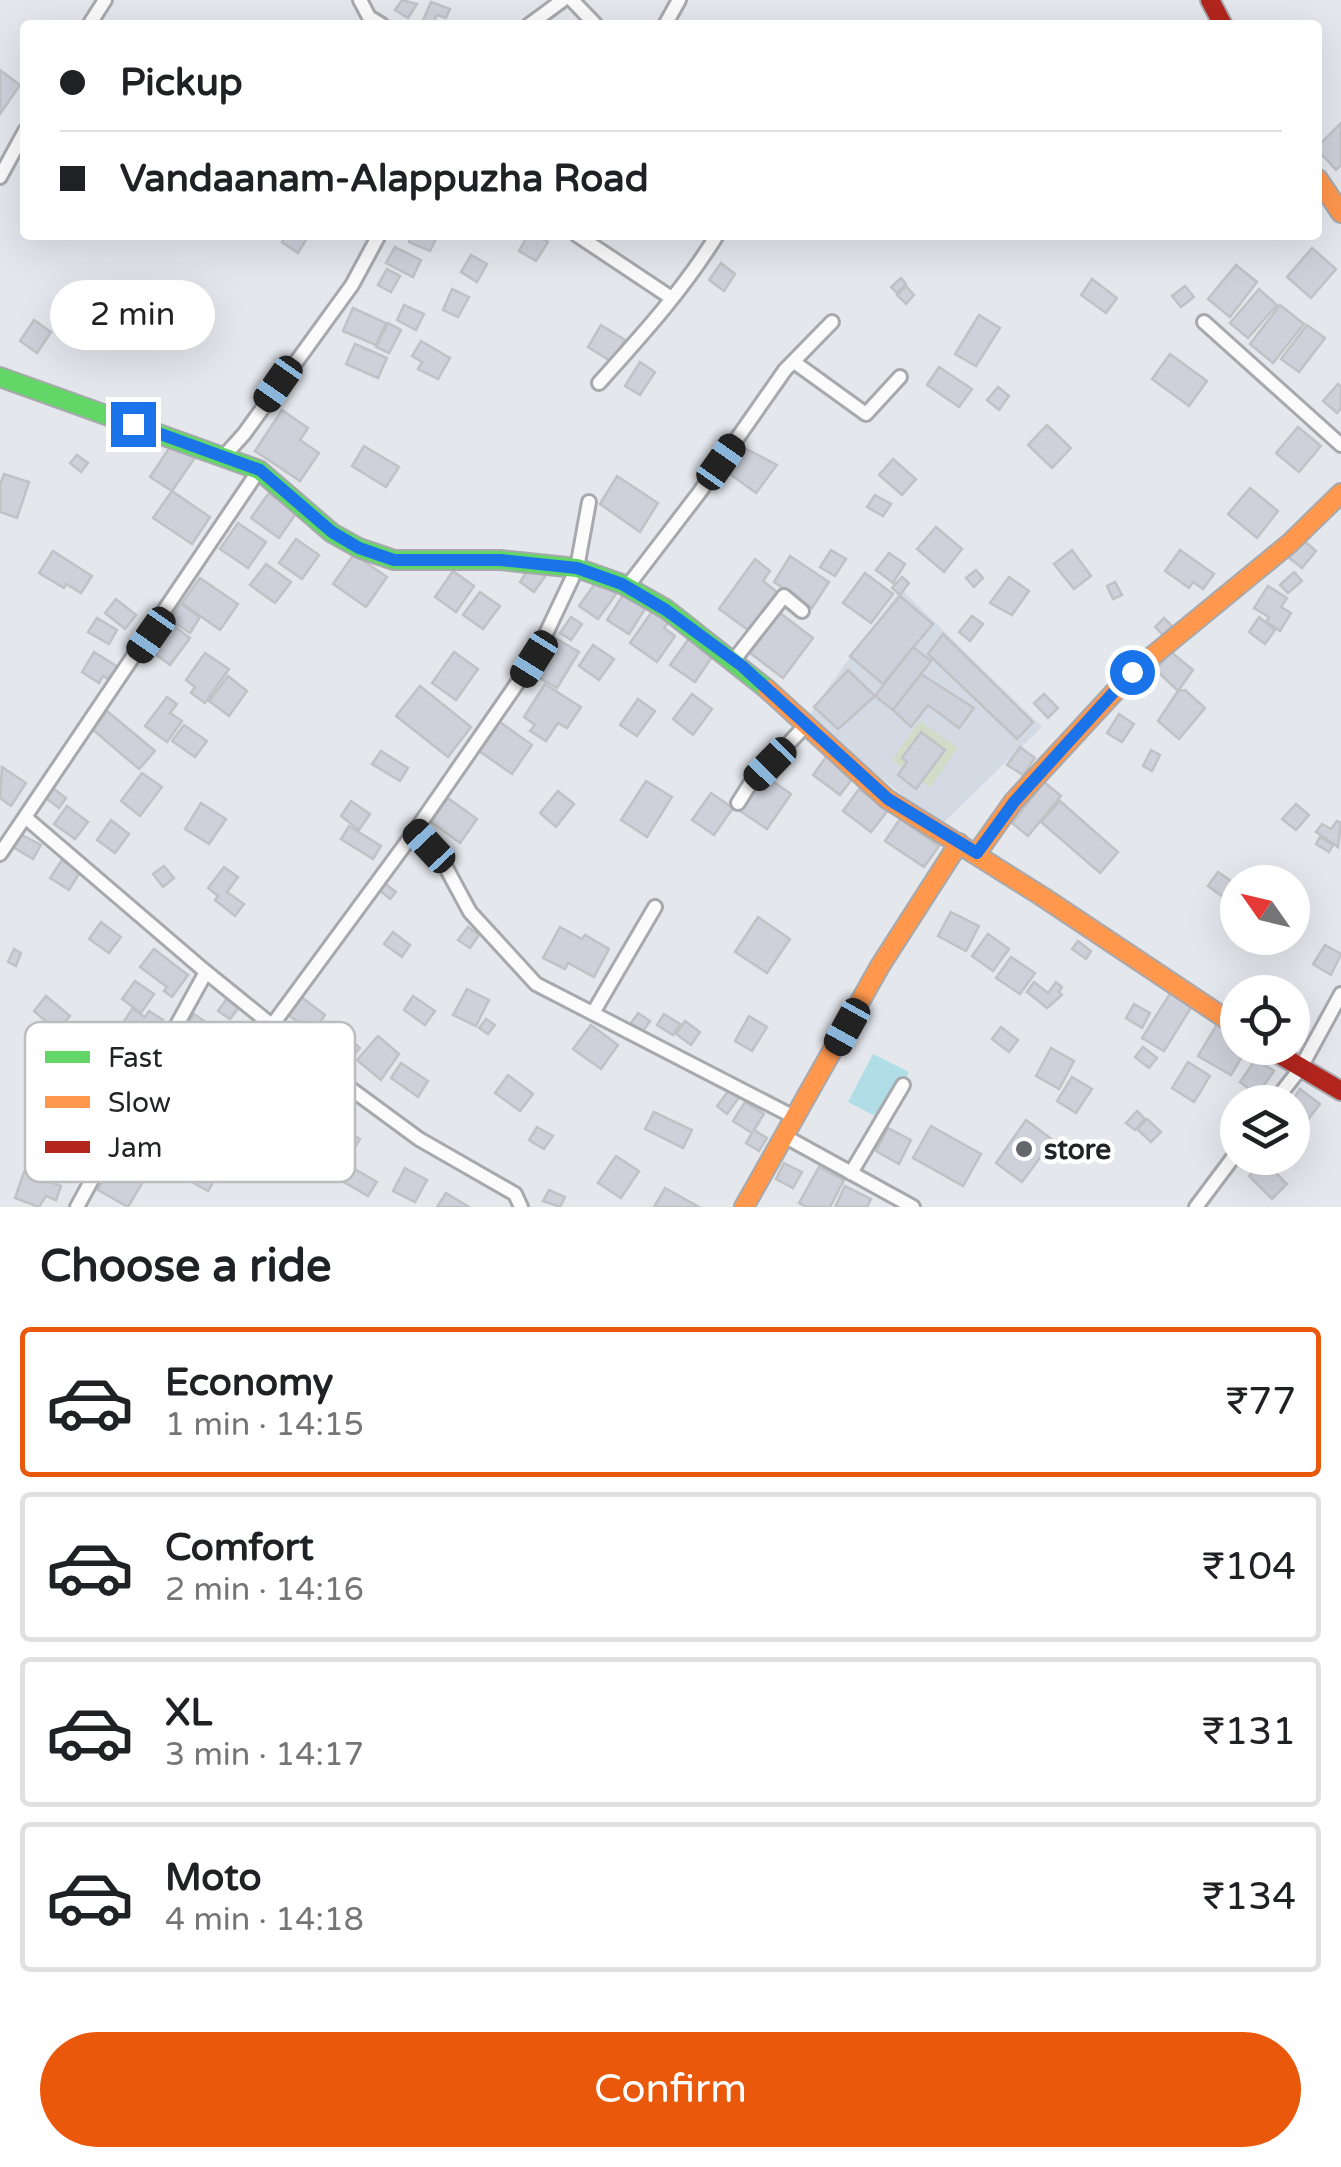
<!DOCTYPE html>
<html lang="en">
<head>
<meta charset="utf-8">
<style>
  body { margin:0; font-family:"Varela Round",sans-serif; background:#f6f6f6; color:#202124; height:100vh; display:flex; flex-direction:column; font-size:38px; white-space:nowrap }
  * { box-sizing:border-box; margin:0 }
  p { font-size:32px; color:#757577 }
  .icon { flex:none; width:55px; height:55px; fill:none; stroke:currentColor; stroke-width:2; stroke-linecap:round; stroke-linejoin:round }
  .map { position:relative; height:1207px; overflow:hidden }
  .drawer { display:flex; flex-direction:column; background:#fff; flex:1 }
  .drawer>* { flex:none }
  .hud { position:absolute; left:20px; top:20px; width:1302px; height:220px; border-radius:10px; box-shadow:0 10px 40px #0002; display:grid; align-content:center; height:220px; padding:0 40px; background:#fff }
  .needle { width:65px; rotate:304deg }
  .buttons { position:absolute; left:1220px; top:865px; display:grid; gap:20px }
  .buttons a { display:grid; place-items:center; width:90px; height:90px; border-radius:50%; background:#fff; box-shadow:0 10px 40px #0002; font-size:50px }
  .end { position:absolute; width:45px; height:45px; margin:-22px; border:12px solid #1a73e8; background:#fff; box-shadow:0 0 0 5px #fff }
  .from { border-radius:50% }
  .bubble { position:absolute; height:70px; border-radius:35px; background:#fff; box-shadow:0 10px 40px #0002; font-size:32px; font-weight:600; line-height:70px; text-align:center }
  .car { position:absolute; width:30px; height:60px; margin:-30px -15px; border-radius:12px; box-shadow:0 0 8px 2px #0007; background:linear-gradient(#222 24%,#8ab4d8 0 40%,#222 0 76%,#8ab4d8 0 86%,#222 0) }
  .hud b { display:flex; align-items:center; gap:35px; height:95px; font-size:38px }
  .hud b+b { border-top:2px solid #e0e0e0 }
  .hud i { width:25px; height:25px; background:#202124 }
  ul { padding:0; list-style:none }
  li { display:flex; align-items:center; gap:30px; height:150px; margin:0 20px 15px; padding:0 20px; border:5px solid #e0e0e0; border-radius:10px }
  li div { flex:1 }
  li b { display:block; font-size:38px }
  li em { font-style:normal; font-weight:600 }
  li.selected { border-color:#ea580c }
  li>.icon { width:90px; height:90px; stroke-width:1.5 }
  h2 { padding:0 40px; font-size:45px; line-height:120px }
  .action { display:flex; gap:20px; margin-top:auto; padding:20px 40px }
  .action a { flex:1; height:115px; border-radius:60px; background:#ea580c; color:#fff; font-size:40px; font-weight:600; line-height:115px; text-align:center }
  .map>svg:first-child { display:block }
  .built { fill:#d4dae4 }
  .green { fill:#d0dbc8 }
  .water { fill:#b1dde6 }
  .building { fill:#ced0da; stroke:#c0c2c6; stroke-width:2.5 }
  .lines { fill:none; stroke-linecap:round; stroke-linejoin:round }
  .street-casing { stroke:#a7a9ad; stroke-width:18 }
  .fast-casing { stroke:#a7a9ad; stroke-width:22 }
  .slow-casing { stroke:#a7a9ad; stroke-width:22 }
  .jam-casing { stroke:#a7a9ad; stroke-width:22 }
  .street { stroke:#fbfbfc; stroke-width:12 }
  .fast { stroke:#63d668; stroke-width:18 }
  .slow { stroke:#ff974d; stroke-width:18 }
  .jam { stroke:#b3261e; stroke-width:18 }
  .route { stroke:#1a73e8; stroke-width:12 }
  .poi-dot { fill:#65686b; stroke:#fff; stroke-width:4 }
  .labels { text-anchor:middle; stroke-width:9; stroke-linejoin:round; paint-order:stroke }
  .poi-label { font-size:28px; font-weight:bold; fill:#212326; stroke:#fff; text-anchor:start }
  .key { fill:#fff; stroke:#bcbdbe; stroke-width:2.5 }
  .key-label { font-size:28px; fill:#212326 }
</style>
</head>
<body>
<div class="map">
<svg width="1341" height="1207" viewBox="0 0 1341 1207">
  <rect width="100%" height="100%" fill="#e4e7ec"/>
  <polygon class="built" points="901,589 1042,727 940,826 811,720 810,714 842,668"/>
  <polygon class="green" points="920,721 958,748 930,787 892,760"/>
  <polygon class="water" points="873,1054 909,1072 885,1121 848,1102"/>
  <g class="building">
    <polygon points="402,0 417,4 408,18 395,10"/>
    <polygon points="431,2 450,9 446,18 437,15 432,25 421,25"/>
    <polygon points="0,70 20,85 0,114"/>
    <polygon points="1341,123 1341,165 1336,170 1318,150 1318,146"/>
    <polygon points="286,235 309,235 298,253 282,242"/>
    <polygon points="412,235 438,235 430,251 409,242"/>
    <polygon points="528,235 536,235 548,242 536,261 519,251"/>
    <polygon points="395,247 421,260 413,277 386,263"/>
    <polygon points="1312,248 1336,269 1311,298 1287,277"/>
    <polygon points="471,255 487,264 477,282 461,272"/>
    <polygon points="721,263 735,274 724,291 709,280"/>
    <polygon points="1236,265 1257,282 1230,317 1208,299"/>
    <polygon points="387,269 400,276 391,292 378,285"/>
    <polygon points="901,278 906,284 897,293 891,287"/>
    <polygon points="1092,279 1117,298 1106,313 1081,295"/>
    <polygon points="906,286 914,295 906,304 897,295"/>
    <polygon points="1185,286 1194,297 1181,307 1172,296"/>
    <polygon points="452,289 469,297 458,317 443,310"/>
    <polygon points="1259,289 1277,305 1248,338 1230,323"/>
    <polygon points="404,305 424,314 416,330 397,320"/>
    <polygon points="1280,305 1304,324 1273,363 1250,344"/>
    <polygon points="353,308 386,323 376,345 343,331"/>
    <polygon points="979,315 1000,328 976,366 955,354"/>
    <polygon points="34,320 51,332 37,353 20,341"/>
    <polygon points="388,323 401,330 389,353 376,347"/>
    <polygon points="601,325 625,340 612,362 588,347"/>
    <polygon points="1307,325 1325,338 1299,372 1281,359"/>
    <polygon points="421,341 450,358 438,379 418,369 422,362 412,356"/>
    <polygon points="355,344 387,358 378,378 346,364"/>
    <polygon points="1170,354 1207,381 1189,406 1152,379"/>
    <polygon points="640,362 655,372 640,395 625,386"/>
    <polygon points="939,367 972,389 959,407 927,385"/>
    <polygon points="1338,384 1341,387 1341,408 1337,413 1323,401"/>
    <polygon points="998,387 1009,396 999,410 987,400"/>
    <polygon points="282,410 308,428 300,440 319,453 300,481 255,451"/>
    <polygon points="1047,425 1071,448 1052,468 1028,445"/>
    <polygon points="1298,427 1321,446 1299,472 1276,453"/>
    <polygon points="174,441 196,456 172,491 150,477"/>
    <polygon points="364,446 399,467 386,487 352,466"/>
    <polygon points="741,446 777,465 756,493 727,472"/>
    <polygon points="77,455 88,463 81,472 70,463"/>
    <polygon points="893,459 916,479 902,495 879,475"/>
    <polygon points="4,474 29,482 17,518 0,512 0,485"/>
    <polygon points="617,476 658,503 640,532 600,504"/>
    <polygon points="1250,488 1278,511 1257,538 1228,514"/>
    <polygon points="172,491 210,517 192,544 153,518"/>
    <polygon points="269,493 297,512 279,538 251,518"/>
    <polygon points="875,495 891,504 883,516 867,507"/>
    <polygon points="238,523 266,542 248,568 220,549"/>
    <polygon points="936,527 962,549 944,572 917,549"/>
    <polygon points="296,539 319,555 302,579 279,563"/>
    <polygon points="1302,539 1316,551 1302,568 1288,557"/>
    <polygon points="831,550 846,559 835,576 820,567"/>
    <polygon points="1072,550 1091,576 1074,589 1054,564"/>
    <polygon points="1180,550 1214,574 1203,589 1193,582 1189,588 1165,571"/>
    <polygon points="53,551 92,576 81,593 66,584 64,588 39,573"/>
    <polygon points="889,553 905,564 893,583 876,570"/>
    <polygon points="354,554 387,577 366,607 333,584"/>
    <polygon points="790,556 829,582 812,608 774,582"/>
    <polygon points="755,559 770,571 763,581 777,592 748,630 719,609"/>
    <polygon points="266,564 291,582 275,603 250,585"/>
    <polygon points="531,565 546,575 534,592 520,582"/>
    <polygon points="976,570 983,578 974,587 966,578"/>
    <polygon points="453,571 474,586 456,612 435,597"/>
    <polygon points="1294,572 1302,581 1288,593 1280,585"/>
    <polygon points="865,573 893,594 871,623 843,603"/>
    <polygon points="902,577 909,583 900,595 892,588"/>
    <polygon points="1009,577 1029,591 1012,615 990,603"/>
    <polygon points="200,578 238,604 220,630 182,603"/>
    <polygon points="597,581 616,594 598,619 579,606"/>
    <polygon points="1115,582 1122,595 1113,599 1107,586"/>
    <polygon points="1268,586 1287,598 1281,607 1291,613 1280,631 1266,622 1269,617 1254,608"/>
    <polygon points="480,592 500,606 483,629 463,615"/>
    <polygon points="625,592 647,606 629,634 607,620"/>
    <polygon points="900,596 933,624 883,684 850,656"/>
    <polygon points="116,599 136,615 125,629 105,613"/>
    <polygon points="181,604 200,617 190,633 170,620"/>
    <polygon points="656,606 672,617 664,628 675,636 657,662 630,643"/>
    <polygon points="780,613 813,638 783,678 750,653"/>
    <polygon points="972,616 983,624 970,641 959,632"/>
    <polygon points="571,617 582,624 571,640 560,633"/>
    <polygon points="1259,617 1275,630 1265,644 1249,632"/>
    <polygon points="97,618 117,630 109,644 88,632"/>
    <polygon points="1164,618 1172,626 1163,635 1155,627"/>
    <polygon points="167,621 190,638 170,665 147,648"/>
    <polygon points="943,634 1033,722 1017,739 928,654"/>
    <polygon points="690,637 714,654 695,682 670,665"/>
    <polygon points="555,638 579,652 557,688 533,674"/>
    <polygon points="593,645 614,659 599,680 579,666"/>
    <polygon points="913,647 931,661 893,710 875,696"/>
    <polygon points="94,652 121,669 113,682 103,676 99,683 82,672"/>
    <polygon points="454,652 478,669 456,700 432,683"/>
    <polygon points="1171,652 1193,670 1178,691 1156,670"/>
    <polygon points="205,653 229,669 205,703 191,693 195,687 186,680"/>
    <polygon points="848,670 875,696 838,729 814,707"/>
    <polygon points="921,674 974,708 959,728 928,705 911,727 893,710"/>
    <polygon points="228,676 247,691 229,716 209,701"/>
    <polygon points="545,684 581,707 567,728 558,723 546,741 530,731 535,725 524,717"/>
    <polygon points="420,686 471,727 448,757 396,716"/>
    <polygon points="1185,690 1205,708 1179,739 1158,721 1178,691"/>
    <polygon points="692,694 712,709 693,735 673,719"/>
    <polygon points="1044,694 1058,708 1048,718 1034,703"/>
    <polygon points="167,697 177,704 170,713 182,721 167,742 145,726"/>
    <polygon points="638,699 655,711 637,736 620,725"/>
    <polygon points="107,711 155,751 139,769 92,729"/>
    <polygon points="1119,714 1134,724 1122,742 1107,733"/>
    <polygon points="500,722 532,745 512,774 479,751"/>
    <polygon points="184,725 207,741 195,757 172,741"/>
    <polygon points="921,732 945,750 916,789 898,775 907,762 902,758"/>
    <polygon points="1020,747 1035,758 1023,775 1007,765"/>
    <polygon points="1151,750 1160,755 1152,771 1143,766"/>
    <polygon points="381,751 408,768 400,781 372,764"/>
    <polygon points="829,753 856,774 840,795 813,775"/>
    <polygon points="2,767 26,783 11,806 0,798"/>
    <polygon points="142,773 162,787 140,816 121,801"/>
    <polygon points="764,775 791,794 767,829 740,811"/>
    <polygon points="646,781 672,797 647,837 621,820"/>
    <polygon points="1044,782 1061,796 1028,836 1012,823"/>
    <polygon points="50,786 66,798 59,808 43,796"/>
    <polygon points="859,789 888,810 871,832 843,811"/>
    <polygon points="558,791 574,804 556,827 540,813"/>
    <polygon points="711,793 733,808 714,835 692,820"/>
    <polygon points="448,798 477,819 460,843 431,822"/>
    <polygon points="351,801 370,814 359,830 341,816"/>
    <polygon points="1060,801 1118,852 1100,873 1041,822"/>
    <polygon points="201,803 226,819 209,844 185,829"/>
    <polygon points="1296,804 1309,815 1296,830 1282,819"/>
    <polygon points="67,806 88,822 75,839 54,824"/>
    <polygon points="900,819 939,846 924,867 885,841"/>
    <polygon points="111,820 129,834 115,853 97,840"/>
    <polygon points="1337,821 1341,823 1338,847 1316,832 1322,824 1331,829"/>
    <polygon points="349,826 381,846 373,859 341,839"/>
    <polygon points="20,834 41,845 33,859 13,847"/>
    <polygon points="1320,837 1333,845 1329,852 1316,844"/>
    <polygon points="62,860 80,872 69,890 50,878"/>
    <polygon points="164,866 174,878 163,887 153,874"/>
    <polygon points="224,867 238,877 227,892 244,904 235,916 215,900 218,896 208,888"/>
    <polygon points="1218,872 1238,886 1230,902 1208,886"/>
    <polygon points="383,882 396,892 390,899 378,889"/>
    <polygon points="951,912 979,926 966,951 938,936"/>
    <polygon points="758,917 790,939 767,973 735,952"/>
    <polygon points="101,922 121,937 109,953 89,939"/>
    <polygon points="468,927 479,935 470,948 458,940"/>
    <polygon points="560,927 582,939 585,935 609,949 594,977 568,963 565,969 543,958"/>
    <polygon points="393,932 410,945 402,957 384,944"/>
    <polygon points="988,934 1009,949 993,971 972,956"/>
    <polygon points="1078,941 1091,951 1086,959 1072,949"/>
    <polygon points="1325,945 1341,954 1331,975 1313,964"/>
    <polygon points="14,949 21,953 16,966 8,962"/>
    <polygon points="154,949 188,975 172,997 164,991 167,987 140,967"/>
    <polygon points="1011,957 1035,973 1020,994 996,978"/>
    <polygon points="135,981 154,994 141,1013 122,999"/>
    <polygon points="1034,982 1048,993 1056,982 1062,987 1059,992 1062,995 1047,1008 1027,992"/>
    <polygon points="467,989 489,1000 476,1026 453,1015"/>
    <polygon points="1171,992 1192,1006 1164,1051 1142,1038"/>
    <polygon points="46,996 70,1016 57,1031 34,1011"/>
    <polygon points="300,996 325,1015 313,1033 287,1014"/>
    <polygon points="413,996 435,1011 425,1025 404,1010"/>
    <polygon points="228,997 240,1006 230,1019 218,1011"/>
    <polygon points="1134,1004 1150,1013 1142,1028 1126,1018"/>
    <polygon points="132,1009 145,1017 149,1011 163,1020 150,1041 123,1023"/>
    <polygon points="638,1013 650,1021 643,1031 631,1023"/>
    <polygon points="194,1014 220,1032 209,1047 184,1030"/>
    <polygon points="664,1014 680,1024 673,1035 657,1025"/>
    <polygon points="749,1016 767,1027 752,1051 735,1041"/>
    <polygon points="486,1019 495,1025 488,1034 479,1028"/>
    <polygon points="685,1021 700,1032 691,1045 676,1034"/>
    <polygon points="1219,1021 1238,1032 1238,1048 1247,1048 1231,1075 1198,1056"/>
    <polygon points="591,1025 618,1045 601,1069 573,1049"/>
    <polygon points="1001,1027 1018,1040 1009,1052 992,1039"/>
    <polygon points="340,1030 360,1048 347,1062 327,1044"/>
    <polygon points="378,1036 399,1054 381,1080 357,1060"/>
    <polygon points="1143,1047 1157,1058 1149,1068 1135,1057"/>
    <polygon points="1051,1048 1074,1061 1059,1089 1036,1076"/>
    <polygon points="1256,1059 1274,1071 1257,1095 1240,1082"/>
    <polygon points="1188,1062 1210,1076 1194,1102 1172,1088"/>
    <polygon points="401,1063 428,1081 418,1097 391,1078"/>
    <polygon points="508,1075 533,1094 520,1111 495,1093"/>
    <polygon points="1072,1077 1092,1089 1076,1113 1057,1101"/>
    <polygon points="730,1089 740,1096 727,1114 717,1106"/>
    <polygon points="1300,1089 1320,1104 1307,1121 1292,1110 1291,1102"/>
    <polygon points="745,1102 764,1114 754,1130 767,1138 759,1151 746,1143 752,1133 733,1121"/>
    <polygon points="1137,1111 1145,1119 1135,1130 1126,1123"/>
    <polygon points="654,1112 692,1130 683,1148 645,1129"/>
    <polygon points="1147,1119 1161,1132 1151,1142 1137,1129"/>
    <polygon points="1026,1120 1053,1140 1022,1182 996,1163"/>
    <polygon points="333,1124 360,1139 347,1161 320,1145"/>
    <polygon points="931,1126 981,1154 963,1186 913,1158"/>
    <polygon points="537,1127 553,1136 544,1149 529,1140"/>
    <polygon points="888,1128 911,1140 899,1164 876,1151"/>
    <polygon points="201,1152 223,1165 208,1191 185,1178"/>
    <polygon points="616,1156 639,1171 621,1198 598,1183"/>
    <polygon points="116,1158 147,1175 128,1207 98,1190"/>
    <polygon points="1264,1161 1287,1184 1272,1199 1249,1176"/>
    <polygon points="784,1163 802,1172 793,1188 776,1179"/>
    <polygon points="819,1167 844,1180 830,1207 807,1207 799,1203"/>
    <polygon points="353,1168 377,1182 368,1196 344,1182"/>
    <polygon points="405,1168 427,1180 415,1202 393,1191"/>
    <polygon points="24,1172 61,1186 56,1200 46,1196 39,1207 15,1198"/>
    <polygon points="845,1186 871,1199 867,1207 835,1207"/>
    <polygon points="665,1188 699,1207 654,1207"/>
    <polygon points="549,1190 565,1197 560,1207 543,1201"/>
    <polygon points="446,1193 469,1207 437,1207"/>
  </g>
  <g class="lines">
    <defs>
      <g id="street">
        <polyline points="360,0 369,17 382,25"/>
        <polyline points="572,0 596,25"/>
        <polyline points="89,25 105,0"/>
        <polyline points="529,25 563,0"/>
        <polyline points="665,25 679,0"/>
        <polyline points="0,177 25,131"/>
        <polyline points="577,235 670,297"/>
        <polyline points="1204,322 1341,445"/>
        <polyline points="794,362 866,414 900,377"/>
        <path d="M599,383C642,335 684,289 717,235"/>
        <polyline points="225,455 244,434 352,285 379,235"/>
        <polyline points="627,587 699,493 785,370 832,322"/>
        <polyline points="734,660 784,596 802,611"/>
        <polyline points="738,803 750,784 807,724"/>
        <polyline points="25,817 206,972 351,1089 419,1139 515,1194 521,1207"/>
        <polyline points="415,831 443,862 470,912 536,984 796,1118"/>
        <polyline points="0,854 259,470"/>
        <polyline points="593,1013 655,907"/>
        <polyline points="1274,1102 1300,1069 1341,994"/>
        <polyline points="786,1137 913,1207"/>
        <polyline points="188,1159 273,1024 415,831 534,659 577,568 589,502"/>
        <polyline points="851,1173 903,1085"/>
        <polyline points="77,1207 206,972"/>
        <polyline points="1196,1207 1238,1151"/>
      </g>
      <polyline id="fast" points="0,377 259,470 332,533 359,548 394,560 500,560 577,568 622,584 666,609 767,689"/>
      <g id="slow">
        <polyline points="1318,179 1341,213"/>
        <polyline points="767,689 887,799 1043,897 1238,1027"/>
        <polyline points="977,853 1013,802 1133,672 1290,543 1341,493"/>
        <polyline points="744,1207 880,966 959,843"/>
      </g>
      <g id="jam">
        <polyline points="1210,0 1223,25"/>
        <polyline points="1268,1048 1341,1091"/>
      </g>
    </defs>
    <use href="#street" class="street-casing"/>
    <use href="#fast" class="fast-casing"/>
    <use href="#slow" class="slow-casing"/>
    <use href="#jam" class="jam-casing"/>
    <use href="#street" class="street"/>
    <use href="#fast" class="fast"/>
    <use href="#slow" class="slow"/>
    <use href="#jam" class="jam"/>
  </g>
  <g class="lines">
    <polyline class="route" points="133,424 260,470 332,532 359,548 394,560 500,560 577,568 622,584 666,610 742,666 888,799 977,853 1014,802 1132,672"/>
  </g>
  <circle class="poi-dot" cx="1024" cy="1149" r="10"/>
  <g class="labels">
    <g class="poi-label">
      <text x="1044" y="1159">store</text>
    </g>
  </g>
  <rect x="25" y="1022" width="330" height="160" rx="15" class="key"/>
  <rect x="45" y="1051" width="45" height="12" fill="#63d668"/>
  <rect x="45" y="1096" width="45" height="12" fill="#ff974d"/>
  <rect x="45" y="1141" width="45" height="12" fill="#b3261e"/>
  <g class="key-label">
    <text x="108" y="1067">Fast</text>
    <text x="108" y="1112">Slow</text>
    <text x="108" y="1157">Jam</text>
  </g>
</svg>
<div class="buttons">
<a><svg class="needle" viewBox="-14 -14 28 28"><path d="M0-13l5 13h-10z" fill="#e53935"/><path d="M0 13l5-13h-10z" fill="#757577"/></svg></a>
<a><svg class="icon" aria-label="locate" viewBox="0 0 24 24"><circle cx="12" cy="12" r="6"/><path d="M12 2v4M12 18v4M2 12h4M18 12h4"/></svg></a>
<a><svg class="icon" aria-label="layers" viewBox="0 0 24 24"><path d="M12 4l9 5-9 5-9-5zM3 14l9 5 9-5"/></svg></a>
</div>
<i class="end from" style="left:1132px;top:672px"></i>
<i class="end" style="left:133px;top:424px"></i>
<div class="bubble" style="left:50px;top:280px;width:165px">2 min</div>
<i class="car" style="left:278px;top:384px;rotate:215deg"></i>
<i class="car" style="left:721px;top:462px;rotate:35deg"></i>
<i class="car" style="left:151px;top:635px;rotate:215deg"></i>
<i class="car" style="left:534px;top:659px;rotate:212deg"></i>
<i class="car" style="left:770px;top:764px;rotate:224deg"></i>
<i class="car" style="left:429px;top:846px;rotate:317deg"></i>
<i class="car" style="left:847px;top:1027px;rotate:209deg"></i>
<div class="hud">
<b><i class="from"></i>Pickup</b>
<b><i></i>Vandaanam-Alappuzha Road</b>
</div>
</div>
<section class="drawer">
<h2>Choose a ride</h2>
<ul>
<li class="selected"><svg class="icon" aria-label="car" viewBox="0 0 24 24"><path d="M5 17H2v-5l4-1 3-4h7l3 4 3 1v5h-3M9 17h6M6 11h13"/><circle cx="7" cy="17" r="2"/><circle cx="17" cy="17" r="2"/></svg><div><b>Economy</b><p>1 min · 14:15</p></div><em>₹77</em></li>
<li><svg class="icon" aria-label="car" viewBox="0 0 24 24"><path d="M5 17H2v-5l4-1 3-4h7l3 4 3 1v5h-3M9 17h6M6 11h13"/><circle cx="7" cy="17" r="2"/><circle cx="17" cy="17" r="2"/></svg><div><b>Comfort</b><p>2 min · 14:16</p></div><em>₹104</em></li>
<li><svg class="icon" aria-label="car" viewBox="0 0 24 24"><path d="M5 17H2v-5l4-1 3-4h7l3 4 3 1v5h-3M9 17h6M6 11h13"/><circle cx="7" cy="17" r="2"/><circle cx="17" cy="17" r="2"/></svg><div><b>XL</b><p>3 min · 14:17</p></div><em>₹131</em></li>
<li><svg class="icon" aria-label="car" viewBox="0 0 24 24"><path d="M5 17H2v-5l4-1 3-4h7l3 4 3 1v5h-3M9 17h6M6 11h13"/><circle cx="7" cy="17" r="2"/><circle cx="17" cy="17" r="2"/></svg><div><b>Moto</b><p>4 min · 14:18</p></div><em>₹134</em></li>
</ul>
<div class="action"><a>Confirm</a></div>
</section>
</body>
</html>
